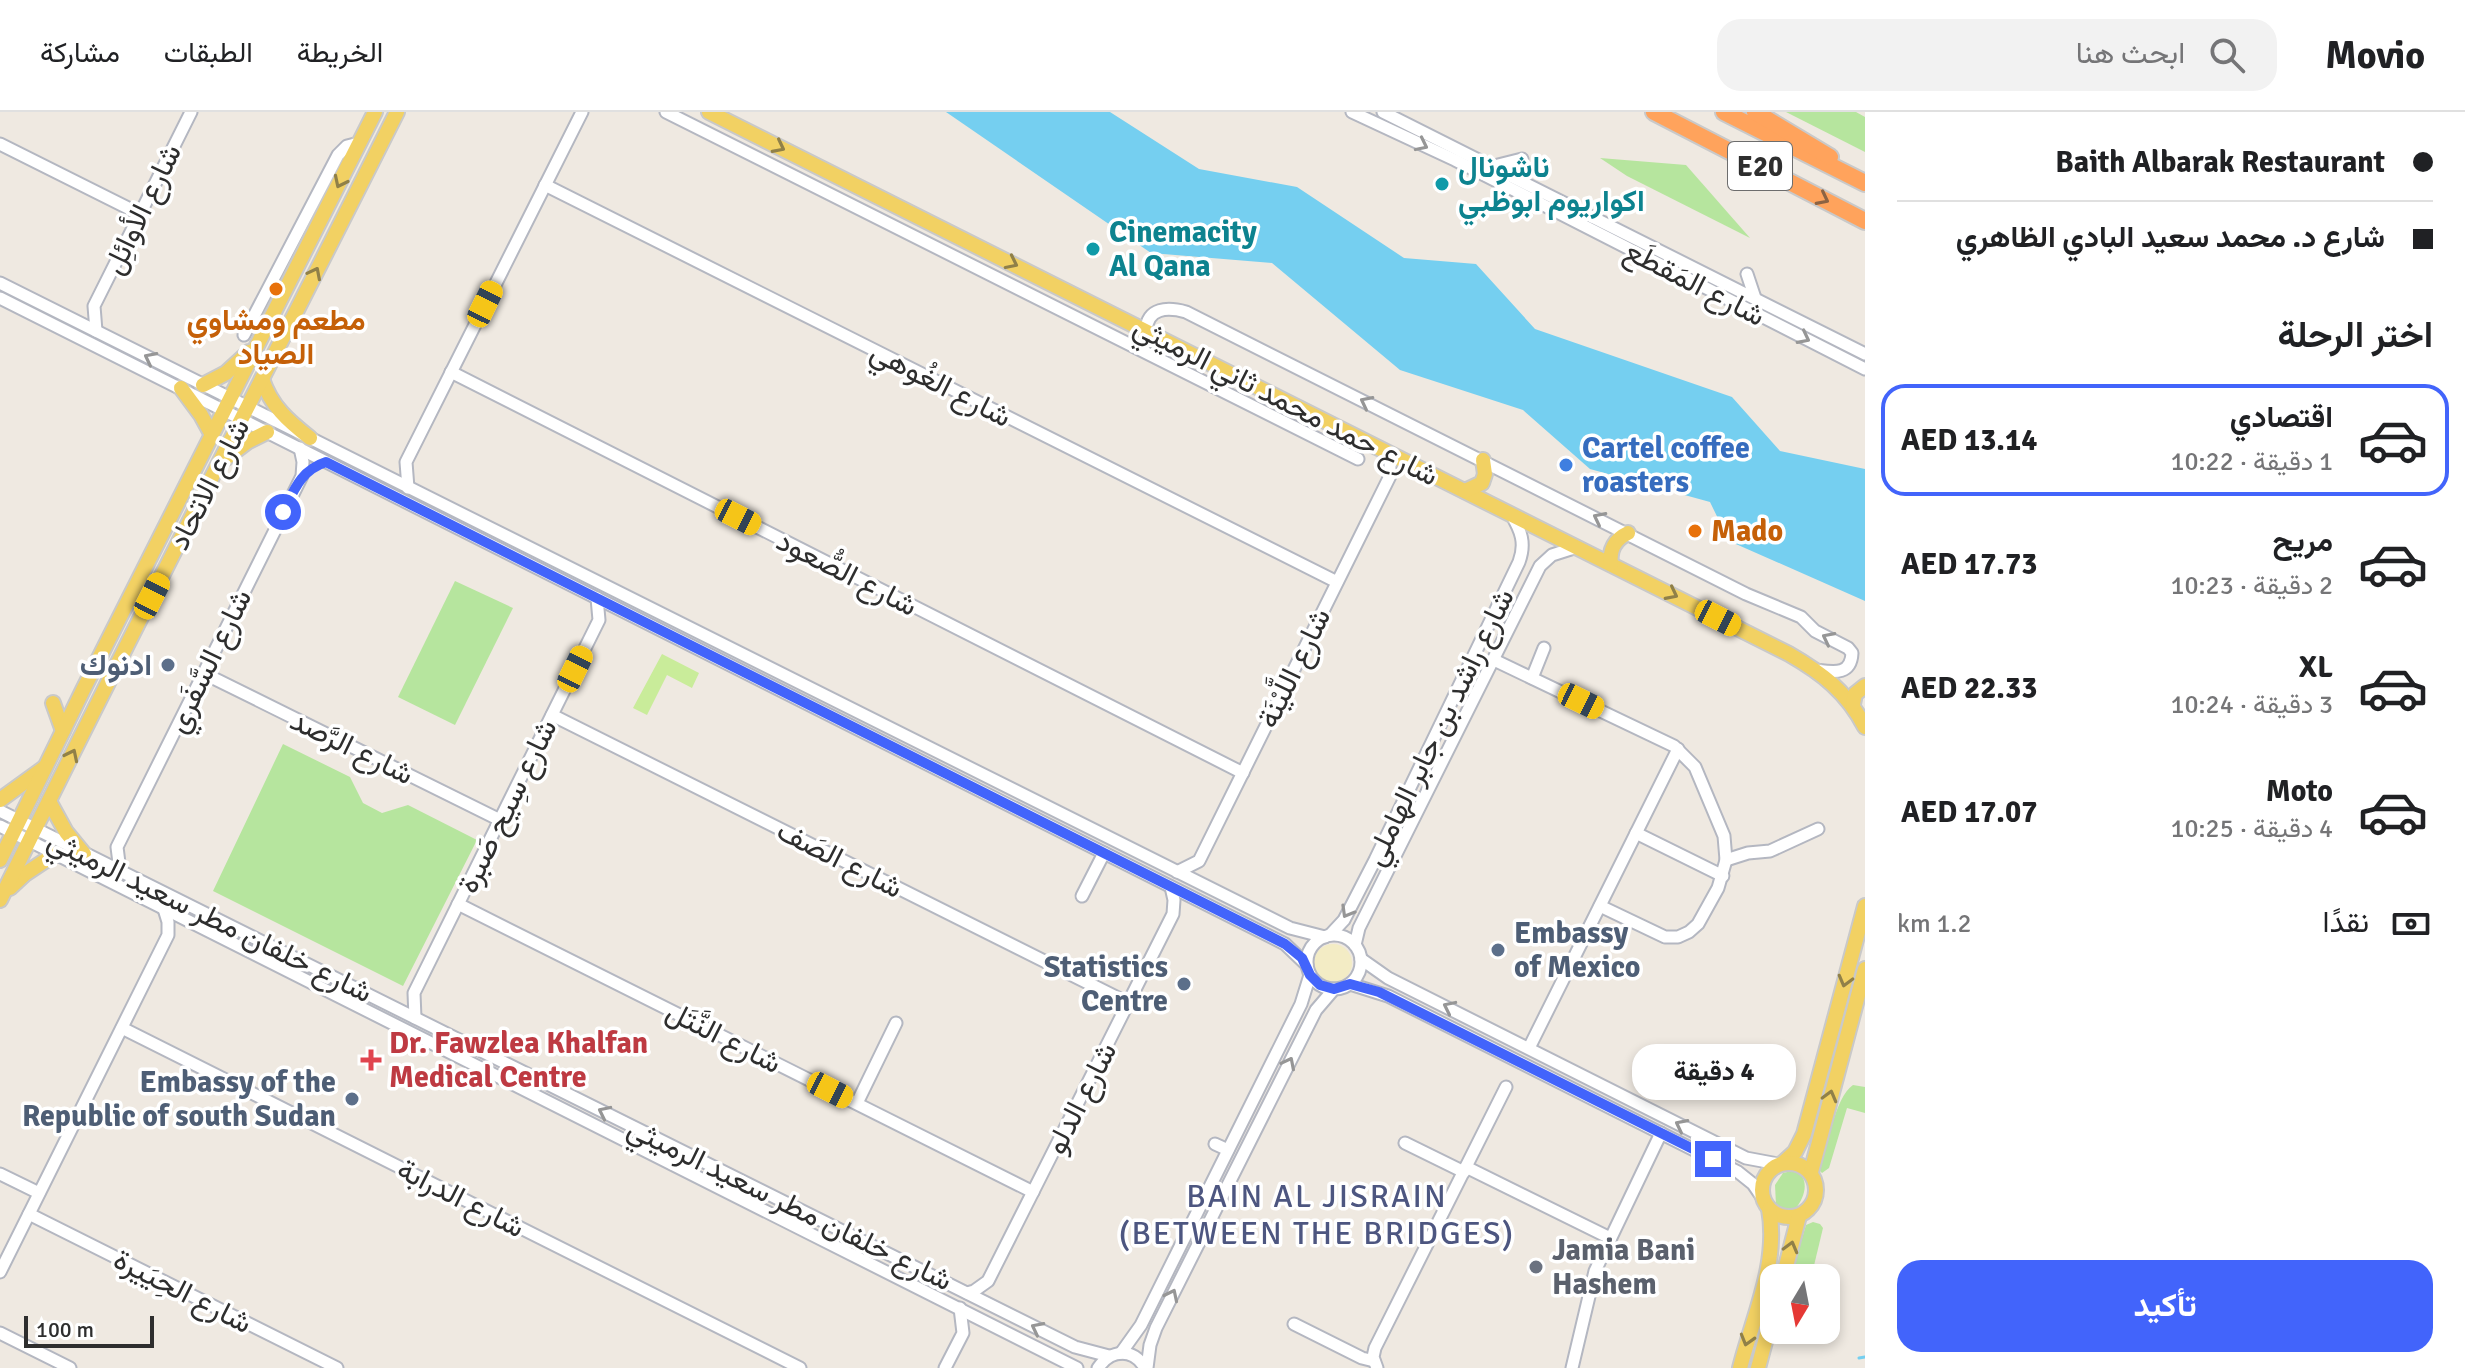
<!DOCTYPE html>
<html lang="ar">
<head>
<meta charset="utf-8">
<style>
  body { margin:0; font-family:Signika,Vazirmatn,sans-serif; background:#f2f2f2; color:#202124; direction:rtl; height:100vh; display:flex; flex-direction:column; font-size:30px; white-space:nowrap }
  * { box-sizing:border-box; margin:0 }
  p { font-size:26px; color:#757577 }
  .icon { flex:none; width:44px; height:44px; fill:none; stroke:currentColor; stroke-width:2; stroke-linecap:round; stroke-linejoin:round }
  .map { position:relative; flex:1; overflow:hidden; direction:ltr }
  .details { display:flex; flex-direction:column; background:#fff; width:600px }
  .details>* { flex:none }
  .hud { display:grid; align-content:center; height:176px; padding:0 32px; background:#fff }
  .needle { width:52px; rotate:190deg }
  .fabs { position:absolute; left:1760px; top:1152px; display:grid; gap:16px }
  .fabs a { display:grid; place-items:center; width:80px; height:80px; border-radius:16px; background:#fff; box-shadow:0 4px 12px #0003; font-size:40px }
  .scale { position:absolute; left:24px; bottom:20px; width:130px; box-sizing:border-box; padding-left:8px; border:4px solid #2e2e2e; border-top:0; font-size:22px; line-height:28px; white-space:nowrap; color:#2e2e2e; -webkit-text-stroke:6px #fff; paint-order:stroke }
  .end { position:absolute; width:36px; height:36px; margin:-18px; border:10px solid #4264fb; background:#fff; box-shadow:0 0 0 4px #fff }
  .from { border-radius:50% }
  .bubble { position:absolute; height:56px; border-radius:24px; background:#fff; box-shadow:0 4px 12px #0003; font-size:26px; font-weight:700; line-height:56px; text-align:center; direction:rtl }
  .car { position:absolute; width:24px; height:48px; margin:-24px -12px; border-radius:10px; box-shadow:0 0 6px 2px #0007; background:linear-gradient(#f5c518 24%,#345 0 40%,#f5c518 0 76%,#345 0 86%,#f5c518 0) }
  .hud b { display:flex; align-items:center; gap:28px; height:76px; font-size:30px }
  .hud b+b { border-top:2px solid #e0e0e0 }
  .hud i { width:20px; height:20px; background:#202124 }
  ul { padding:0; list-style:none }
  li { display:flex; align-items:center; gap:24px; height:112px; margin:0 16px 12px; padding:0 16px; border:4px solid transparent; border-radius:24px }
  li div { flex:1 }
  li b { display:block; font-size:30px }
  li em { font-style:normal; font-weight:700 }
  li.active { border-color:#4264fb }
  li>.icon { width:72px; height:72px; stroke-width:1.5 }
  h2 { padding:0 32px; font-size:36px; line-height:96px }
  .pay { display:flex; align-items:center; gap:20px; height:88px; padding:0 32px; font-size:30px }
  .pay p { margin-inline-start:auto }
  .action { display:flex; gap:16px; margin-top:auto; padding:16px 32px }
  .action a { flex:1; height:92px; border-radius:24px; background:#4264fb; color:#fff; font-size:32px; font-weight:700; line-height:92px; text-align:center }
  header { display:flex; align-items:center; gap:48px; box-sizing:border-box; height:112px; padding:0 40px; background:#fff; border-bottom:2px solid #e0e0e0 }
  header strong { font-size:38px }
  nav { display:flex; gap:44px; margin-inline-start:auto; font-size:28px }
  .search { width:560px; height:72px; background:#f2f2f2; display:flex; align-items:center; gap:20px; box-sizing:border-box; padding:0 28px; border-radius:24px; color:#757577; font-size:30px }
  main { display:flex; flex:1; min-height:0 }
  .map>svg:first-child { display:block }
  .green { fill:#b6e59e }
  .sand { fill:#f3ecc5 }
  .pitch { fill:#c9ec9a }
  .water { fill:#75cff0 }
  .lines { fill:none; stroke-linecap:round; stroke-linejoin:round }
  .stream { stroke:#75cff0; stroke-width:3 }
  .minor-casing { stroke:#b4b7c1; stroke-width:15 }
  .major-casing { stroke:#c9c9c9; stroke-width:18 }
  .highway-casing { stroke:#c9c9c9; stroke-width:20 }
  .minor { stroke:#fff; stroke-width:11 }
  .major { stroke:#f2d163; stroke-width:14 }
  .highway { stroke:#ffa35c; stroke-width:16 }
  .oneway { stroke:#969696 }
  .oneway2 { stroke:#908048 }
  .oneway3 { stroke:#8c6343 }
  .route { stroke:#4264fb; stroke-width:10 }
  .culture-dot { fill:#0f9aa8; stroke:#fff; stroke-width:3 }
  .food-dot { fill:#e8710a; stroke:#fff; stroke-width:3 }
  .shop-dot { fill:#3f7fe0; stroke:#fff; stroke-width:3 }
  .service-dot { fill:#5c6f8a; stroke:#fff; stroke-width:3 }
  .health-dot { fill:#e0444e; stroke:#fff; stroke-width:3 }
  .worship-dot { fill:#6b7280; stroke:#fff; stroke-width:3 }
  .labels { text-anchor:middle; stroke-width:7; stroke-linejoin:round; paint-order:stroke }
  .shield { fill:#fff; stroke:#6d6d6d; stroke-width:2 }
  .shield-label { font-size:28px; font-weight:bold; fill:#2e2e2e }
  .culture-label { font-size:30px; font-weight:bold; fill:#0d838f; stroke:#fff; text-anchor:start }
  .street-label { font-size:30px; fill:#2e2e2e; stroke:#fff }
  .food-label { font-size:30px; font-weight:bold; fill:#c56008; stroke:#fff }
  .shop-label { font-size:30px; font-weight:bold; fill:#366cbe; stroke:#fff; text-anchor:start }
  .service-label { font-size:30px; font-weight:bold; fill:#4e5e75; stroke:#fff; text-anchor:end }
  .health-label { font-size:30px; font-weight:bold; fill:#be3a42; stroke:#fff; text-anchor:start }
  .worship-label { font-size:30px; font-weight:bold; fill:#5b616d; stroke:#fff; text-anchor:start }
  .neighbourhood-label { font-size:32px; letter-spacing:2px; fill:#4d5680; stroke:#fff }
</style>
</head>
<body>
<header>
<strong>Movio</strong>
<div class="search"><svg class="icon" aria-label="search" viewBox="0 0 24 24"><circle cx="10" cy="10" r="6"/><path d="M15 15l6 6"/></svg>ابحث هنا</div>
<nav><a>الخريطة</a><a>الطبقات</a><a>مشاركة</a></nav>
</header>
<main>
<section class="details">
<div class="hud">
<b><i class="from"></i>Baith Albarak Restaurant</b>
<b><i></i>شارع د. محمد سعيد البادي الظاهري</b>
</div>
<h2>اختر الرحلة</h2>
<ul>
<li class="active"><svg class="icon" aria-label="car" viewBox="0 0 24 24"><path d="M5 17H2v-5l4-1 3-4h7l3 4 3 1v5h-3M9 17h6M6 11h13"/><circle cx="7" cy="17" r="2"/><circle cx="17" cy="17" r="2"/></svg><div><b>اقتصادي</b><p>1 دقيقة · 10:22</p></div><em>AED 13.14</em></li>
<li><svg class="icon" aria-label="car" viewBox="0 0 24 24"><path d="M5 17H2v-5l4-1 3-4h7l3 4 3 1v5h-3M9 17h6M6 11h13"/><circle cx="7" cy="17" r="2"/><circle cx="17" cy="17" r="2"/></svg><div><b>مريح</b><p>2 دقيقة · 10:23</p></div><em>AED 17.73</em></li>
<li><svg class="icon" aria-label="car" viewBox="0 0 24 24"><path d="M5 17H2v-5l4-1 3-4h7l3 4 3 1v5h-3M9 17h6M6 11h13"/><circle cx="7" cy="17" r="2"/><circle cx="17" cy="17" r="2"/></svg><div><b>XL</b><p>3 دقيقة · 10:24</p></div><em>AED 22.33</em></li>
<li><svg class="icon" aria-label="car" viewBox="0 0 24 24"><path d="M5 17H2v-5l4-1 3-4h7l3 4 3 1v5h-3M9 17h6M6 11h13"/><circle cx="7" cy="17" r="2"/><circle cx="17" cy="17" r="2"/></svg><div><b>Moto</b><p>4 دقيقة · 10:25</p></div><em>AED 17.07</em></li>
</ul>
<div class="pay"><svg class="icon" aria-label="cash" viewBox="0 0 24 24"><path d="M3 7h18v10H3z"/><circle cx="12" cy="12" r="2"/></svg>نقدًا<p>1.2 km</p></div>
<div class="action"><a>تأكيد</a></div>
</section>
<div class="map">
<svg width="1865" height="1256" viewBox="0 0 1865 1256">
  <rect width="100%" height="100%" fill="#efe9e1"/>
  <g class="green">
    <polygon points="1786,0 1856,0 1865,5 1865,40"/>
    <polygon points="1600,46 1686,53 1750,126 1627,64"/>
    <polygon points="455,469 513,496 455,613 398,585"/>
    <polygon points="283,632 350,665 363,691 382,701 408,693 477,728 403,874 213,779"/>
    <path d="M1853,973L1865,975V1001L1847,996L1829,1056L1822,1061L1820,1059C1826,1038 1835,985 1853,973Z"/>
    <path d="M1796,1058C1810,1068 1805,1084 1796,1096L1785,1100L1776,1093L1775,1073L1783,1061Z"/>
    <polygon points="1813,1110 1820,1112 1823,1116 1811,1166 1790,1166 1806,1113"/>
  </g>
  <circle class="sand" cx="1333" cy="851" r="19"/>
  <polygon class="pitch" points="662,542 699,561 692,576 667,563 647,603 633,596"/>
  <polygon class="water" points="946,0 1110,0 1199,57 1297,75 1404,146 1476,152 1535,217 1732,285 1780,339 1865,357 1865,489 1729,429 1710,390 1590,357 1523,298 1400,258 1272,151 1151,141"/>
  <g class="lines">
    <polyline class="stream" points="1859,1246 1865,1245"/>
    <defs>
      <g id="minor">
        <polyline points="666,0 1358,347"/>
        <polyline points="1352,0 1455,48 1865,257"/>
        <polyline points="1383,0 1865,242"/>
        <polyline points="0,32 140,102"/>
        <polyline points="1494,54 1522,47"/>
        <polyline points="545,73 1337,470"/>
        <polyline points="1747,162 1755,186"/>
        <polyline points="0,171 1290,816 1325,825"/>
        <polyline points="0,186 1285,832 1307,853"/>
        <polyline points="96,219 94,194 191,0"/>
        <path d="M1146,219C1147,195 1168,195 1186,200L1746,482L1801,505L1815,519L1848,536L1852,541C1851,564 1833,560 1816,558"/>
        <polyline points="244,223 338,43 347,34 359,31"/>
        <polyline points="451,260 1243,661"/>
        <polyline points="408,376 406,350 582,0"/>
        <polyline points="1494,548 1674,634 1695,655 1724,724 1726,748 1718,776 1698,812 1689,820 1678,825 1665,825 1600,794"/>
        <polyline points="203,561 500,708"/>
        <polyline points="1532,566 1544,536"/>
        <polyline points="552,603 1128,891"/>
        <polyline points="0,699 1075,1235 1109,1244"/>
        <polyline points="0,714 1077,1256"/>
        <polyline points="1636,721 1723,764"/>
        <polyline points="1726,748 1748,741 1770,739 1818,717"/>
        <polyline points="120,759 117,735 302,364 303,350 300,336"/>
        <polyline points="1177,760 1199,749 1390,364 1390,341"/>
        <polyline points="1082,784 1104,741"/>
        <polyline points="458,792 1033,1080"/>
        <path d="M1330,823L1344,808L1375,748L1519,450C1526,431 1521,419 1511,402"/>
        <circle cx="1334" cy="850" r="27"/>
        <polyline points="1355,833 1359,816 1540,454 1552,443 1577,435"/>
        <polyline points="1361,847 1388,866 1746,1046 1778,1052"/>
        <polyline points="1350,872 1388,884 1738,1060 1753,1072 1764,1088"/>
        <polyline points="415,906 414,881 599,508 597,486"/>
        <polyline points="122,916 800,1256"/>
        <polyline points="1529,936 1678,637"/>
        <polyline points="857,991 896,911"/>
        <polyline points="1405,1031 1464,1060"/>
        <polyline points="1215,1032 1228,1038"/>
        <polyline points="1466,1055 1610,1126"/>
        <polyline points="0,1062 39,1081"/>
        <polyline points="29,1102 337,1256"/>
        <polyline points="0,1160 168,823 168,810 164,797"/>
        <polyline points="967,1181 974,1179 988,1169 1173,802 1174,788 1171,775"/>
        <polyline points="1294,1212 1362,1246 1374,1249"/>
        <polyline points="0,1221 70,1256"/>
        <polyline points="1121,1241 1141,1213 1301,892 1310,863"/>
        <polyline points="945,1256 963,1221 960,1196"/>
        <path d="M1098,1256C1111,1237 1133,1236 1145,1256"/>
        <polyline points="1147,1256 1150,1233 1156,1216 1316,898 1334,877"/>
        <polyline points="1377,1256 1373,1245 1375,1236 1506,975"/>
        <polyline points="1572,1256 1595,1159 1661,1021"/>
      </g>
      <g id="major">
        <path d="M709,0L1789,542C1822,561 1847,580 1865,615"/>
        <path d="M262,267C271,294 288,309 310,326"/>
        <polyline points="203,273 226,261 249,240"/>
        <polyline points="181,276 201,303 212,323"/>
        <polyline points="226,346 247,330 267,320"/>
        <polyline points="1465,379 1482,371 1485,362 1483,348"/>
        <path d="M1611,452C1609,438 1615,427 1628,421"/>
        <polyline points="53,591 63,619"/>
        <polyline points="1853,592 1855,582 1865,574"/>
        <polyline points="0,688 44,656"/>
        <polyline points="49,689 66,720 84,742"/>
        <polyline points="0,748 83,578 375,0"/>
        <polyline points="10,776 25,762 55,742"/>
        <path d="M0,788C129,524 265,263 397,0"/>
        <polyline points="1783,1051 1795,1040 1804,1022 1865,794"/>
        <circle cx="1789" cy="1078" r="27"/>
        <polyline points="1811,1060 1865,857"/>
        <polyline points="1783,1166 1799,1104"/>
        <path d="M1740,1256C1753,1204 1779,1152 1769,1097"/>
        <polyline points="1758,1256 1774,1196"/>
      </g>
      <g id="highway">
        <polyline points="1654,0 1865,109"/>
        <polyline points="1724,0 1865,71"/>
        <polyline points="1755,0 1830,45"/>
      </g>
    </defs>
    <use href="#minor" class="minor-casing"/>
    <use href="#major" class="major-casing"/>
    <use href="#highway" class="highway-casing"/>
    <use href="#minor" class="minor"/>
    <use href="#major" class="major"/>
    <use href="#highway" class="highway"/>
  </g>
  <defs><path id="oneway-chevron" d="M-2-3.5L2.5 0L-2 3.5" fill="none" stroke-width="1.6" stroke-linecap="round" stroke-linejoin="round" transform="scale(2)"/></defs>
  <g class="oneway">
    <use href="#oneway-chevron" transform="translate(1422 33) rotate(26)"/>
    <use href="#oneway-chevron" transform="translate(1804 226) rotate(27)"/>
    <use href="#oneway-chevron" transform="translate(150 246) rotate(-153)"/>
    <use href="#oneway-chevron" transform="translate(1366 290) rotate(-153)"/>
    <use href="#oneway-chevron" transform="translate(1599 406) rotate(-153)"/>
    <use href="#oneway-chevron" transform="translate(1828 526) rotate(-153)"/>
    <use href="#oneway-chevron" transform="translate(1347 800) rotate(120)"/>
    <use href="#oneway-chevron" transform="translate(1449 895) rotate(-154)"/>
    <use href="#oneway-chevron" transform="translate(1289 951) rotate(-63)"/>
    <use href="#oneway-chevron" transform="translate(604 1000) rotate(-154)"/>
    <use href="#oneway-chevron" transform="translate(1681 1013) rotate(-153)"/>
    <use href="#oneway-chevron" transform="translate(1172 1183) rotate(-64)"/>
    <use href="#oneway-chevron" transform="translate(1037 1216) rotate(-153)"/>
  </g>
  <g class="oneway2">
    <use href="#oneway-chevron" transform="translate(779 35) rotate(27)"/>
    <use href="#oneway-chevron" transform="translate(340 70) rotate(116)"/>
    <use href="#oneway-chevron" transform="translate(1012 151) rotate(26)"/>
    <use href="#oneway-chevron" transform="translate(315 161) rotate(-63)"/>
    <use href="#oneway-chevron" transform="translate(1672 482) rotate(27)"/>
    <use href="#oneway-chevron" transform="translate(72 643) rotate(-64)"/>
    <use href="#oneway-chevron" transform="translate(1845 869) rotate(105)"/>
    <use href="#oneway-chevron" transform="translate(1830 984) rotate(-75)"/>
    <use href="#oneway-chevron" transform="translate(1791 1135) rotate(-75)"/>
    <use href="#oneway-chevron" transform="translate(1747 1228) rotate(106)"/>
  </g>
  <use class="oneway3" href="#oneway-chevron" transform="translate(1823 87) rotate(27)"/>
  <g class="lines">
    <path class="route" d="M283,400C294,378 301,358 326,350L1285,832L1302,846L1310,863L1320,873L1334,877L1350,872L1379,880L1713,1047"/>
  </g>
  <g class="culture-dot">
    <circle cx="1442" cy="72" r="8"/>
    <circle cx="1093" cy="137" r="8"/>
  </g>
  <g class="food-dot">
    <circle cx="276" cy="177" r="8"/>
    <circle cx="1695" cy="419" r="8"/>
  </g>
  <circle class="shop-dot" cx="1566" cy="353" r="8"/>
  <g class="service-dot">
    <circle cx="168" cy="553" r="8"/>
    <circle cx="1498" cy="838" r="8"/>
    <circle cx="1184" cy="872" r="8"/>
    <circle cx="352" cy="987" r="8"/>
  </g>
  <path class="health-dot" d="M367 936h8v8h8v8h-8v8h-8v-8h-8v-8h8z"/>
  <circle class="worship-dot" cx="1536" cy="1155" r="8"/>
  <g class="labels">
    <rect class="shield" x="1728" y="30" width="64" height="48" rx="6"/>
    <g class="shield-label">
      <text x="1760" y="64">E20</text>
    </g>
    <g class="culture-label">
      <text x="1458" y="65">ناشونال<tspan x="1458" dy="34">اكواريوم ابوظبي</tspan></text>
      <text x="1109" y="130">Cinemacity<tspan x="1109" dy="34">Al Qana</tspan></text>
    </g>
    <g class="street-label">
      <text transform="translate(142 97) rotate(-64)" y="10">شارع الأوائِل</text>
      <text transform="translate(1695 171) rotate(27)" y="10">شارع المَقطَع</text>
      <text transform="translate(941 272) rotate(27)" y="10">شارع الغُوهي</text>
      <text transform="translate(1286 289) rotate(27)" y="10">شارع حمد محمد ثاني الرميثي</text>
      <text transform="translate(209 372) rotate(-63)" y="10">شارع الاتحاد</text>
      <text transform="translate(847 461) rotate(27)" y="10">شارع الصُّعود</text>
      <text transform="translate(209 549) rotate(-64)" y="10">شارع السَّفَري</text>
      <text transform="translate(1294 556) rotate(-64)" y="10">شارع اللَّيْنَة</text>
      <text transform="translate(1439 615) rotate(-64)" y="10">شارع راشد بن جابر الهاملي</text>
      <text transform="translate(352 635) rotate(26)" y="10">شارع الرَّصد</text>
      <text transform="translate(507 694) rotate(-64)" y="10">شارع سِيح صَبرة</text>
      <text transform="translate(840 747) rotate(27)" y="10">شارع الصَف</text>
      <text transform="translate(210 804) rotate(26)" y="10">شارع خلفان مطر سعيد الرميثي</text>
      <text transform="translate(724 925) rotate(27)" y="10">شارع النَّتَل</text>
      <text transform="translate(1081 986) rotate(-63)" y="10">شارع الدلو</text>
      <text transform="translate(461 1086) rotate(27)" y="10">شارع الدرابة</text>
      <text transform="translate(790 1092) rotate(26)" y="10">شارع خلفان مطر سعيد الرميثي</text>
      <text transform="translate(183 1179) rotate(27)" y="10">شارع الحِيَيرة</text>
    </g>
    <g class="food-label">
      <text x="276" y="218">مطعم ومشاوي<tspan x="276" dy="34">الصياد</tspan></text>
      <text x="1711" y="429" text-anchor="start">Mado</text>
    </g>
    <g class="shop-label">
      <text x="1582" y="346">Cartel coffee<tspan x="1582" dy="34">roasters</tspan></text>
    </g>
    <g class="service-label">
      <text x="152" y="563">ادنوك</text>
      <text x="1514" y="831" text-anchor="start">Embassy<tspan x="1514" dy="34">of Mexico</tspan></text>
      <text x="1168" y="865">Statistics<tspan x="1168" dy="34">Centre</tspan></text>
      <text x="336" y="980">Embassy of the<tspan x="336" dy="34">Republic of south Sudan</tspan></text>
    </g>
    <g class="health-label">
      <text x="389" y="941">Dr. Fawzlea Khalfan<tspan x="389" dy="34">Medical Centre</tspan></text>
    </g>
    <g class="worship-label">
      <text x="1552" y="1148">Jamia Bani<tspan x="1552" dy="34">Hashem</tspan></text>
    </g>
    <g class="neighbourhood-label">
      <text x="1317" y="1095">BAIN AL JISRAIN<tspan x="1317" dy="37">(BETWEEN THE BRIDGES)</tspan></text>
    </g>
  </g>
</svg>
<div class="fabs">
<a><svg class="needle" viewBox="-14 -14 28 28"><path d="M0-13l5 13h-10z" fill="#e53935"/><path d="M0 13l5-13h-10z" fill="#757577"/></svg></a>
</div>
<div class="scale">100 m</div>
<i class="end from" style="left:283px;top:400px"></i>
<i class="end" style="left:1713px;top:1047px"></i>
<div class="bubble" style="left:1632px;top:932px;width:164px">4 دقيقة</div>
<i class="car" style="left:485px;top:192px;rotate:26deg"></i>
<i class="car" style="left:738px;top:405px;rotate:117deg"></i>
<i class="car" style="left:152px;top:484px;rotate:27deg"></i>
<i class="car" style="left:1718px;top:506px;rotate:117deg"></i>
<i class="car" style="left:575px;top:557px;rotate:26deg"></i>
<i class="car" style="left:1581px;top:589px;rotate:116deg"></i>
<i class="car" style="left:830px;top:978px;rotate:117deg"></i>
</div>
</main>
</body>
</html>
